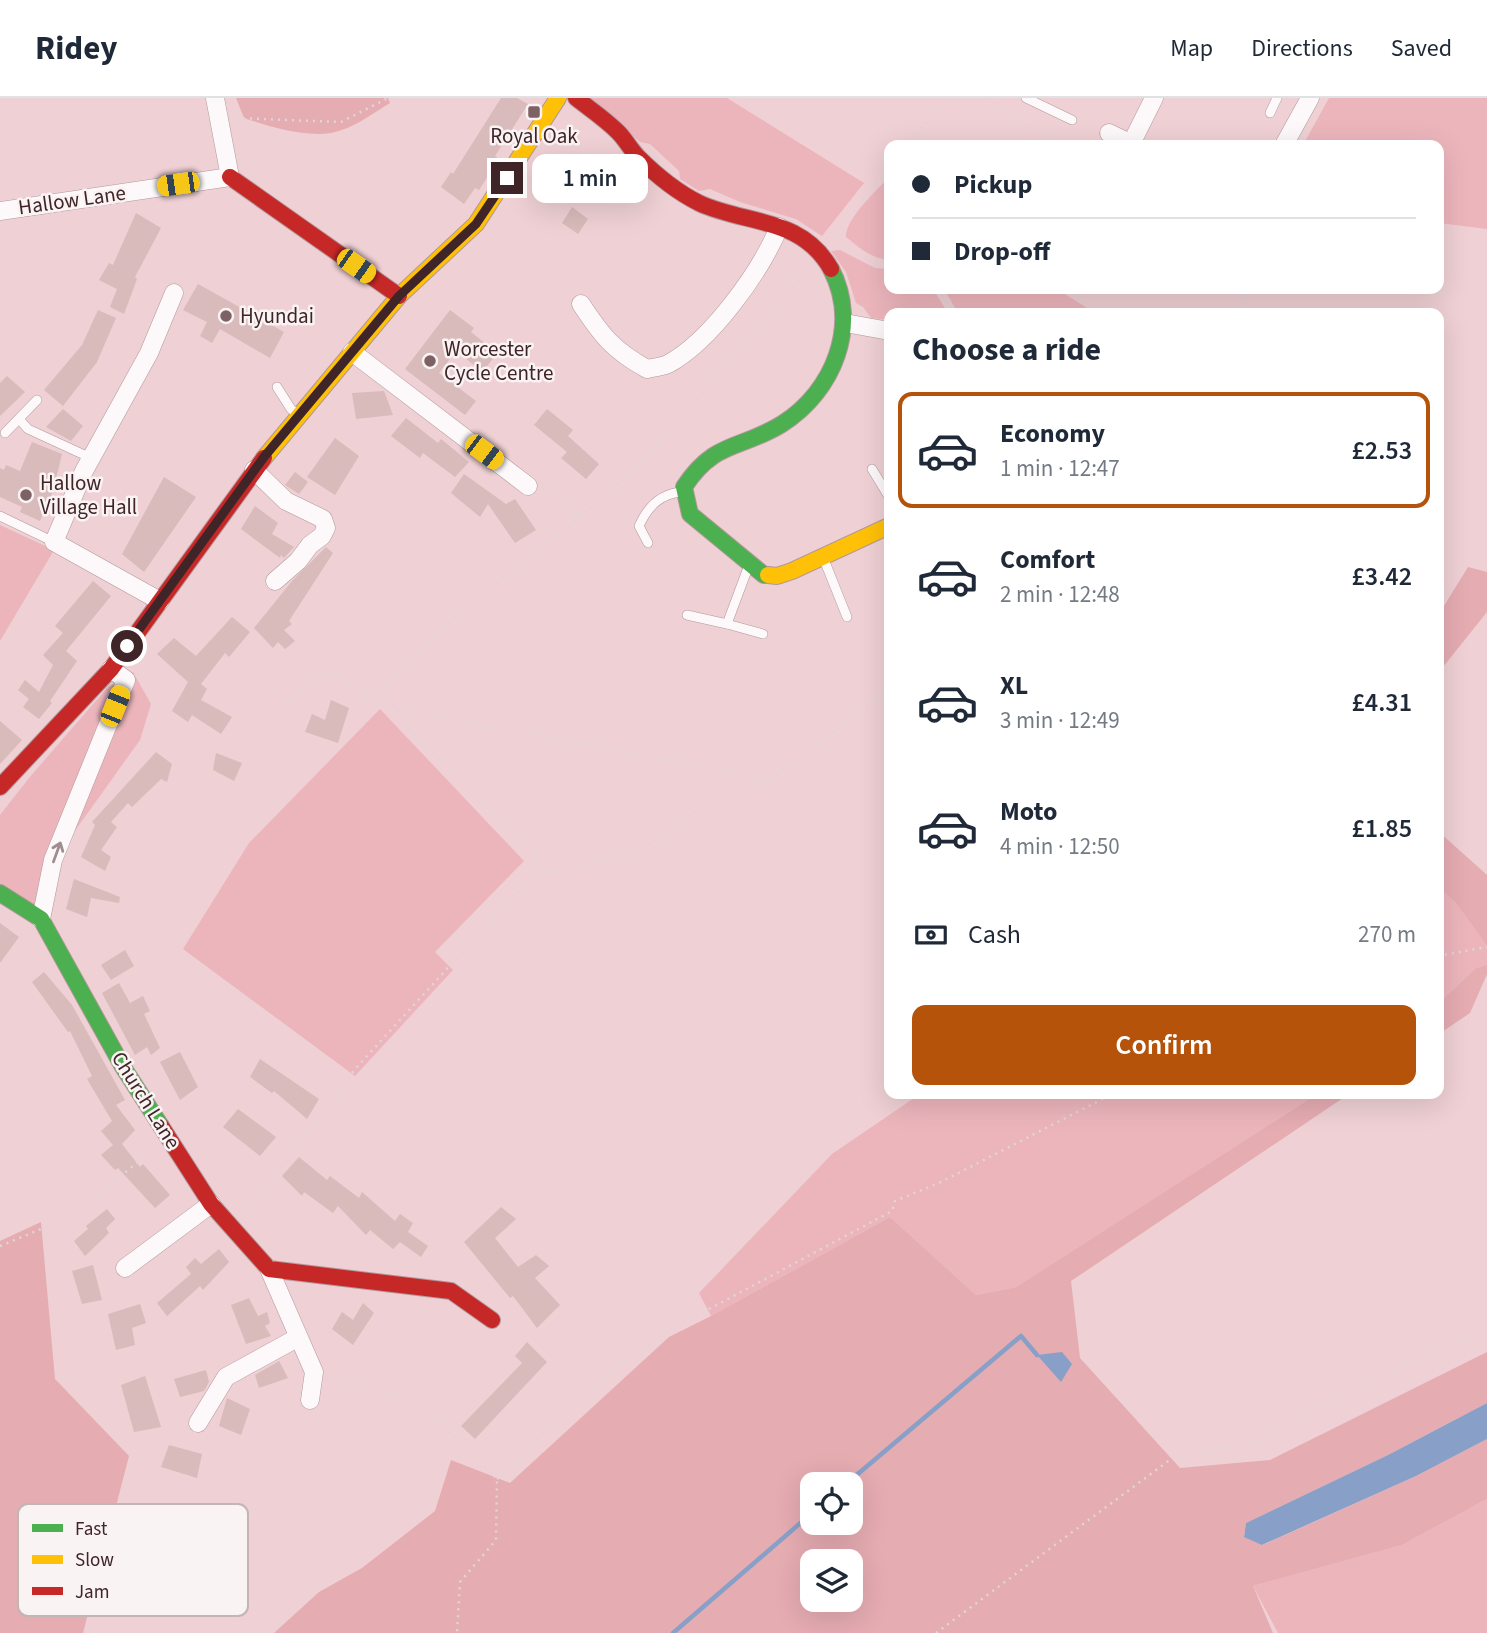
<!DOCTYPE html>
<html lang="en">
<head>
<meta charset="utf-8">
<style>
  body { margin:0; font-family:"Source Sans 3",sans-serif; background:#f2f2f3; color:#1f2937; height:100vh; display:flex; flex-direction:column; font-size:26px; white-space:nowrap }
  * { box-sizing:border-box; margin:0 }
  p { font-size:23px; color:#747a83 }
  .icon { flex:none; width:38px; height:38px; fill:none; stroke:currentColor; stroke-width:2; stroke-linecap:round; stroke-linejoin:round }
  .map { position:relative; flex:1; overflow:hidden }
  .drawer { position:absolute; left:884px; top:210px; width:560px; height:791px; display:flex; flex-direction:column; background:#fff; border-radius:14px; box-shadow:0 7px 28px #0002 }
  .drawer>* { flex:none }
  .hud { position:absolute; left:884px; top:42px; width:560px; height:154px; border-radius:14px; box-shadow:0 7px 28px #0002; display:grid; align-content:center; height:154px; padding:0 28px; background:#fff }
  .controls { position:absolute; left:800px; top:1374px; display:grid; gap:14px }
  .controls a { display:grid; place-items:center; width:63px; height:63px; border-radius:14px; background:#fff; box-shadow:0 7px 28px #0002; font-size:35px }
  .end { position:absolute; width:32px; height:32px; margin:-16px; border:9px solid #402528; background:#fff; box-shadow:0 0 0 4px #fff }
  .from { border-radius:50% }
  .bubble { position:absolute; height:49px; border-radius:14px; background:#fff; box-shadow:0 7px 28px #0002; font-size:23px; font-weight:600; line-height:49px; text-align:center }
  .car { position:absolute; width:21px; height:42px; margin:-21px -10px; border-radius:9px; box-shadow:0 0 5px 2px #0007; background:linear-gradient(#f5c518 24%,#345 0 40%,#f5c518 0 76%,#345 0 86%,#f5c518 0) }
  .hud b { display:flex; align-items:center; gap:24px; height:66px; font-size:26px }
  .hud b+b { border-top:2px solid #e0e1e3 }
  .hud i { width:18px; height:18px; background:#1f2937 }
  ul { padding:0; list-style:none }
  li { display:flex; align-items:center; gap:21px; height:116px; margin:0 14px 10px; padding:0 14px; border:4px solid transparent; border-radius:14px }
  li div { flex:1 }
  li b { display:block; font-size:26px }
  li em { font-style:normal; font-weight:600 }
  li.on { border-color:#b45309 }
  li>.icon { width:63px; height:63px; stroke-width:1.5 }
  h2 { padding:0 28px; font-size:32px; line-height:84px }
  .pay { display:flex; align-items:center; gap:18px; height:77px; padding:0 28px; font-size:26px }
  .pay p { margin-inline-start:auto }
  .cta { display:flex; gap:14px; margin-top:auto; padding:14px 28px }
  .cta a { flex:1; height:80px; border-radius:14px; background:#b45309; color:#fff; font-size:28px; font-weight:600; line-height:80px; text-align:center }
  header { display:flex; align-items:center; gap:42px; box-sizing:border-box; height:98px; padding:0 35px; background:#fff; border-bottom:2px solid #e0e1e3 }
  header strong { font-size:33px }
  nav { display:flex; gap:38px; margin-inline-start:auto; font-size:24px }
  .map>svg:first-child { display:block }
  .green { fill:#ecb5bc }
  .forest { fill:#e5acb2; fill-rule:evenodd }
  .water { fill:#88a0c7 }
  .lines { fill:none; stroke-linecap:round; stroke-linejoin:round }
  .stream { stroke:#88a0c7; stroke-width:4.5 }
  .building { fill:#d8bbba }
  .lane-casing { stroke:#b1989b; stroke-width:10 }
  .street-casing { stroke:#b1989b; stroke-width:19 }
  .fast-casing { stroke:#b1989b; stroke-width:18 }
  .slow-casing { stroke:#b1989b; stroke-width:18 }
  .jam-casing { stroke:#b1989b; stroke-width:18 }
  .path { stroke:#e0d5d7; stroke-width:2.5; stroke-dasharray:2 5; stroke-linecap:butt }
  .lane { stroke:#fdf8f9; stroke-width:9 }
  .street { stroke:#fdf8f9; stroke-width:18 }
  .fast { stroke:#4caf50; stroke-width:16 }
  .slow { stroke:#ffc107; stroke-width:16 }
  .jam { stroke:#c62828; stroke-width:16 }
  .oneway { stroke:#9e8e90 }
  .route { stroke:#402528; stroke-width:9 }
  .poi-dot { fill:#7d6164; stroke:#faf3f3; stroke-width:2.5 }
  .labels { text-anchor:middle; stroke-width:5; stroke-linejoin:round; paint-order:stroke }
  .poi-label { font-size:21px; fill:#402528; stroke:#faf3f3; text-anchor:start }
  .street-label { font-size:21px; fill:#402528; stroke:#faf3f3 }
  .key { fill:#faf3f3; stroke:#c2b5b6; stroke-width:2 }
  .key-label { font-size:19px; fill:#402528 }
</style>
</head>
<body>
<header>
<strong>Ridey</strong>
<nav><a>Map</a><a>Directions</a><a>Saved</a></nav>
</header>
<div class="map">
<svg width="1487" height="1535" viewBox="0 0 1487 1535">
  <rect width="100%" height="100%" fill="#efd0d4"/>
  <g class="green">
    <polygon points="590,0 727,0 864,85 822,138 796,121 740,104 710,91 699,93 680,81 679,73 650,46 640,44"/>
    <polygon points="1329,0 1487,0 1487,131 1439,125 1438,47 1303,47"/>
    <path d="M886,82L889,84V162C870,160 860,150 846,139C845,122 874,95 886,82Z"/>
    <polygon points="840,152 875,170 889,171 889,191 933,191 948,215 889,215 889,222 871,220 863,209 856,205 846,174 831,153"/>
    <polygon points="944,191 1057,191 1095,215 958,215"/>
    <polygon points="0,427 54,452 0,543"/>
    <polygon points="133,574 151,606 140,642 54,762 41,821 0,791 0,717 29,680 107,590"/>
    <polygon points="380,611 524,763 435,854 453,872 355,978 183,851 249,745"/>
    <polygon points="1439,790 1455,804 1487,848 1487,867 1476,870 1439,905"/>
    <polygon points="920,996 1317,996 1016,1189 976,1197 890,1119 711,1218 699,1195 832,1056"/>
    <polygon points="1487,1401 1487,1535 1278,1535 1253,1488 1402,1447"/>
  </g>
  <g class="forest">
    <path d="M236,0H388L390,5C372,16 352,31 331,35C303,39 270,29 244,20Z"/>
    <polygon points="1468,469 1487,474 1487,514 1439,574 1439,516"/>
    <polygon points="1438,733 1487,777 1487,848 1455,804 1439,790"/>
    <polygon points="1487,867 1487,876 1470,915 1439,936 1439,905 1476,870"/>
    <path d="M1317,996H1349L1071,1183L1080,1260L1180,1370L1270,1362L1487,1254V1305L1388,1357L1246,1425L1244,1438L1263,1447L1416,1378L1487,1341V1401L1402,1447L1253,1488L1273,1535H274L319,1494L362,1470L435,1413L451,1362L510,1385L669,1239L711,1218L890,1119L976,1197L1016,1189ZM812,1386H850V1424H812ZM812,1463H850V1502H812Z"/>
    <polygon points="41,1124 55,1281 129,1358 83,1535 0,1535 0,1143"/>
  </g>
  <g class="water">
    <polygon points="1062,1254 1072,1266 1061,1284 1037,1257"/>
    <polygon points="1487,1305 1487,1341 1416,1378 1262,1447 1244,1439 1246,1425 1388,1357"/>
  </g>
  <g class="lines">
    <g class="stream">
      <polyline points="846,1386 1021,1238 1037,1257"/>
      <polyline points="673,1535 812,1415"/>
    </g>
  </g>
  <g class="building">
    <polygon points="501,0 517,0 528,6 495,58 499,61 481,89 479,92 475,90 464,106 441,89 451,74 453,76"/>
    <polygon points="572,109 588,121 578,136 562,125"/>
    <polygon points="136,115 161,130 135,179 137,181 124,216 110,209 117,191 99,182 109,165 113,167"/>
    <polygon points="198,186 284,234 270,260 220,231 212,245 200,238 207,224 183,212"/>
    <polygon points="98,212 116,220 97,264 63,308 44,292 82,247"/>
    <polygon points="450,212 474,230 471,234 497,255 483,274 456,253 439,275 476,303 465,317 405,271"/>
    <polygon points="7,278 25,294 0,318 0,285"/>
    <polygon points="384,293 393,317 356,321 352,295"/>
    <polygon points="63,311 83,328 71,343 46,329"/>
    <polygon points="547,311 573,332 568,338 599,366 586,381 561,360 567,354 534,327"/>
    <polygon points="406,320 438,345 441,341 469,364 455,379 423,355 420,360 391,338"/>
    <polygon points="335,340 359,358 335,397 307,379"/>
    <polygon points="32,344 62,356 53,393 40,423 20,414 22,409 0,399 0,370 4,372 6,367 20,373"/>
    <polygon points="295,374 308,384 299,396 285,387"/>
    <polygon points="464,376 506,406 515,401 536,432 515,445 488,406 480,419 451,395"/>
    <polygon points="164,379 196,399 144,474 122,456"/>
    <polygon points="255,408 278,425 272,436 294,449 284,460 281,457 280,460 241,431"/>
    <polygon points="326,449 333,455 289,523 292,526 284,532 295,543 285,551 278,544 273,550 254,530 292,483"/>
    <polygon points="93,483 111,498 66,553 77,563 50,603 52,605 39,621 23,609 29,601 18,592 25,582 39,594 53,567 43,557 63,535 55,528"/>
    <polygon points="232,519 250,534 229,559 225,555 201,586 207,591 201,602 232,619 221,636 192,617 188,624 172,613 188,584 157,556 174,540 196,558"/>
    <polygon points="331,602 349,610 338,645 305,634 312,616 325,622"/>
    <polygon points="0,623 22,642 0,666"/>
    <polygon points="156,654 172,666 167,684 161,681 132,709 128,705 111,724 117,729 101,752 111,759 105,773 81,759 95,727 92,724"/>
    <polygon points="216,655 242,665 234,683 213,672"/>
    <polygon points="74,781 120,799 119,805 91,800 87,819 66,811"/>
    <polygon points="0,825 19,839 0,865"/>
    <polygon points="125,852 134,868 111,882 101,867"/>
    <polygon points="44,874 72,907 125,1002 116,1007 135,1032 122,1046 140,1069 143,1066 170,1097 155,1110 118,1070 115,1072 101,1057 113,1047 101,1033 112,1023 87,981 92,978 70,933 68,934 32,884"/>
    <polygon points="119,885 130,905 143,898 150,913 144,916 160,950 151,957 147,949 135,957 102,895"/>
    <polygon points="180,954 198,989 180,1002 160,964"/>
    <polygon points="260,961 319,1001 307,1021 274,993 272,995 250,979"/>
    <polygon points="238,1011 276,1039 260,1058 223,1029"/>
    <polygon points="299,1059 327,1082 330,1078 359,1100 362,1094 395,1123 400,1116 413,1125 408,1134 428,1148 421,1159 400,1144 393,1151 370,1132 366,1137 338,1108 333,1115 304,1094 302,1098 282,1078"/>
    <polygon points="501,1109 516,1121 495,1140 518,1169 536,1157 549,1168 535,1180 560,1207 537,1230 513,1198 510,1200 464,1144"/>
    <polygon points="107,1111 115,1121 106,1130 109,1135 85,1158 74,1143 88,1131 86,1128"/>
    <polygon points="219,1151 229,1164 203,1192 200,1188 167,1218 157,1205 191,1176 186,1169 195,1160 201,1166"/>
    <polygon points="93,1167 102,1202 82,1206 72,1173"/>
    <polygon points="249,1200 258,1218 267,1214 270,1225 265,1228 271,1238 246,1246 231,1207"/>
    <polygon points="363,1205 374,1215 353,1247 332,1231 342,1214 353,1222"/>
    <polygon points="140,1206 146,1225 132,1230 135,1247 116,1252 108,1216"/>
    <polygon points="527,1244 547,1264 475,1341 461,1328 522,1265 515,1258"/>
    <polygon points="279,1263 288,1280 259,1290 255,1277"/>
    <polygon points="206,1272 209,1284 204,1293 180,1299 174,1281"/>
    <polygon points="145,1278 161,1329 134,1334 121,1287"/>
    <polygon points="227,1300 250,1311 241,1337 219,1328"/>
    <polygon points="169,1347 202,1356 197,1380 161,1369"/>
  </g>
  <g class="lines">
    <defs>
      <g id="lane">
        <polyline points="1026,0 1072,22"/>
        <polyline points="1270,15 1277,0"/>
        <polyline points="277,289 291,311 297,316"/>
        <polyline points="19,321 28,331 91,360"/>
        <polyline points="5,335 37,302"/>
        <polyline points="872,371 889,399"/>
        <polyline points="0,418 54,444"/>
        <path d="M648,445L639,428C648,408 661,395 683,394"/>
        <polyline points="823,459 847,519"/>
        <polyline points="687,517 727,526 749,467"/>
        <polyline points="727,526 763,536"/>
      </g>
      <g id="street">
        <polyline points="1109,35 1134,47"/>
        <polyline points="1131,46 1154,0"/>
        <polyline points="1284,47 1310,0"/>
        <polyline points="0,113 230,79 215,0"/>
        <path d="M581,206C602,238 613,252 647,271C654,269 662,269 668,266C711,243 761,173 779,129"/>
        <polyline points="845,225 889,233"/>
        <polyline points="352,254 528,388"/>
        <polyline points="254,372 286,403 323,421 326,430 322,438 310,447 298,463 275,483"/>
        <polyline points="160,503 54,444 84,373 149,255 174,195"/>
        <polyline points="41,821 53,762 126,582 111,571"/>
        <polyline points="125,1170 211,1106"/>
        <polyline points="269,1171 314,1274 310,1302"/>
        <polyline points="198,1325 226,1279 297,1240"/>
      </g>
      <g id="fast">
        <path d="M768,477H764L690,416L684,389C715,342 740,352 782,326C834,293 860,227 831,171"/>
        <polyline points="0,795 41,821 123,969 161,1028"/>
      </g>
      <g id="slow">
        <polyline points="264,360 399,198 476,126 558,0"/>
        <polyline points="768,477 777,478 792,473 889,428"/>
      </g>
      <g id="jam">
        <path d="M576,0C590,11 605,21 618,34C626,42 631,52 638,59C656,77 677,94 699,105C746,127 801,118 831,171"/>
        <polyline points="230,79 399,198"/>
        <polyline points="0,689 111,571 264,360"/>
        <polyline points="161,1028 211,1106 269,1171 451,1193 492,1222"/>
      </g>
    </defs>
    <use href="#lane" class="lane-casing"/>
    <use href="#street" class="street-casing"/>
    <use href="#fast" class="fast-casing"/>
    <use href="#slow" class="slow-casing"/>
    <use href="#jam" class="jam-casing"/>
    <g class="path">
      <path d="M987,0C1020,28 1035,35 1077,47"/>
      <polyline points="236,20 341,24 388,0"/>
      <polyline points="908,47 948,0"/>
      <polyline points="832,141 889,71"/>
      <polyline points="838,147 873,165 889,167"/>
      <polyline points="938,191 954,215"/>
      <polyline points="1233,215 1251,191"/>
      <polyline points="543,387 581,419"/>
      <polyline points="397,611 773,681"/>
      <polyline points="275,613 324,574 341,576 367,598 381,592 420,551 517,466 553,441 639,368 808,170"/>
      <polyline points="534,776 577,768 642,752 698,712 773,681 889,591"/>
      <polyline points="1438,858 1487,849"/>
      <polyline points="246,1114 356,970 534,776 538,754 417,640 381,592"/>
      <polyline points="0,1148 68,1120 152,1053"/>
      <polyline points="331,1279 423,1308 497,1381 496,1442 460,1484 457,1535"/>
      <path d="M497,1381C524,1357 548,1330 575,1305C604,1278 637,1255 670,1232L892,1113L895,1103L941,1084L1112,996"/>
      <polyline points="936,1535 1171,1361 1258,1344 1316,1309 1487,1230"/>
    </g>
    <use href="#lane" class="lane"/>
    <use href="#street" class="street"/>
    <use href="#fast" class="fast"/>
    <use href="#slow" class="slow"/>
    <use href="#jam" class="jam"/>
  </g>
  <defs><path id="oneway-shaft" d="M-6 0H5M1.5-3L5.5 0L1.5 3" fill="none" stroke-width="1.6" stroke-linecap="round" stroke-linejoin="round" transform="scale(1.75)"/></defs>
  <use class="oneway" href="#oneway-shaft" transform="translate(57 754) rotate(-70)"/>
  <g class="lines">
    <polyline class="route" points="127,548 264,359 399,198 476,126 507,80"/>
  </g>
  <g class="poi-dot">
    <rect x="527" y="7" width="14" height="14" rx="3.5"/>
    <circle cx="226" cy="218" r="7"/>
    <circle cx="430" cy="263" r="7"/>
    <circle cx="26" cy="397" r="7"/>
  </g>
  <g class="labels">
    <g class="poi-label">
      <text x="534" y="45" text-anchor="middle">Royal Oak</text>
      <text x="240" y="225">Hyundai</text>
      <text x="444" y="258">Worcester<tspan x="444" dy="24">Cycle Centre</tspan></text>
      <text x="40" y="392">Hallow<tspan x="40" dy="24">Village Hall</tspan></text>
    </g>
    <g class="street-label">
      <text transform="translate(72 102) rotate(-8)" y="7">Hallow Lane</text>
      <text transform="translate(146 1002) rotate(58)" y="7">Church Lane</text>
    </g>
  </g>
  <rect x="18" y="1406" width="230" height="112" rx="10" class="key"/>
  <rect x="32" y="1426" width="31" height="8" fill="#4caf50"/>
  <rect x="32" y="1457" width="31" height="9" fill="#ffc107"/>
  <rect x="32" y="1489" width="31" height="8" fill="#c62828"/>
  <g class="key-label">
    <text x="75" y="1437">Fast</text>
    <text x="75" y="1468">Slow</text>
    <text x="75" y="1500">Jam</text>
  </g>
</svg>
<div class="controls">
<a><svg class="icon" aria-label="locate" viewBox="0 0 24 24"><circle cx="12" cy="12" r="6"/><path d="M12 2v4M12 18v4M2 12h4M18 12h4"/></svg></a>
<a><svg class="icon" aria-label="layers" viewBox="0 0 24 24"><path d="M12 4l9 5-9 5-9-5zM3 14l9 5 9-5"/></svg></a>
</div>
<i class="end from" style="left:127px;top:548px"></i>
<i class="end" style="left:507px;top:80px"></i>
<div class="bubble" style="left:532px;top:56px;width:116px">1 min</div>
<i class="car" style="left:178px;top:86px;rotate:262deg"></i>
<i class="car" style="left:356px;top:168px;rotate:125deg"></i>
<i class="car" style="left:484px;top:354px;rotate:127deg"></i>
<i class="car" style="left:115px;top:608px;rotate:22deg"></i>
<div class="hud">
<b><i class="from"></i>Pickup</b>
<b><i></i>Drop-off</b>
</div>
<section class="drawer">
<h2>Choose a ride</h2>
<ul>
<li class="on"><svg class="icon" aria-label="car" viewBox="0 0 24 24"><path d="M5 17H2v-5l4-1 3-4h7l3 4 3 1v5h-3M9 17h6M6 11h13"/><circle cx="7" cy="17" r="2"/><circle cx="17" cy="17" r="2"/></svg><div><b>Economy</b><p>1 min · 12:47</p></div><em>£2.53</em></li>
<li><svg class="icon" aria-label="car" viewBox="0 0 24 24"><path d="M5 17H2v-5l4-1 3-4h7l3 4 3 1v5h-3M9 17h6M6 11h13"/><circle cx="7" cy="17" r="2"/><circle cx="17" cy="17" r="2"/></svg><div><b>Comfort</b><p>2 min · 12:48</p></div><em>£3.42</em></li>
<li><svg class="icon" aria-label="car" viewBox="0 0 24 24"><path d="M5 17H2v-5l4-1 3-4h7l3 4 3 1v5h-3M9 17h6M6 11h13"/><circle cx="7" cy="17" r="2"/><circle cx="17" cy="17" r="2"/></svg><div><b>XL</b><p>3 min · 12:49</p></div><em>£4.31</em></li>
<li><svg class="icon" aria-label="car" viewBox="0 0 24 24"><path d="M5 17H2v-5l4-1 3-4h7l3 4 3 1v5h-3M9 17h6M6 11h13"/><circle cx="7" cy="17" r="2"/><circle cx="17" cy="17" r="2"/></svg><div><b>Moto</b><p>4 min · 12:50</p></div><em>£1.85</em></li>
</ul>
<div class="pay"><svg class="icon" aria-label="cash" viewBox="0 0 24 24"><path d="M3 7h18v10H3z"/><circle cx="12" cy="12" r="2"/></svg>Cash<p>270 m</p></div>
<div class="cta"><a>Confirm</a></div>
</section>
</div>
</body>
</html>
